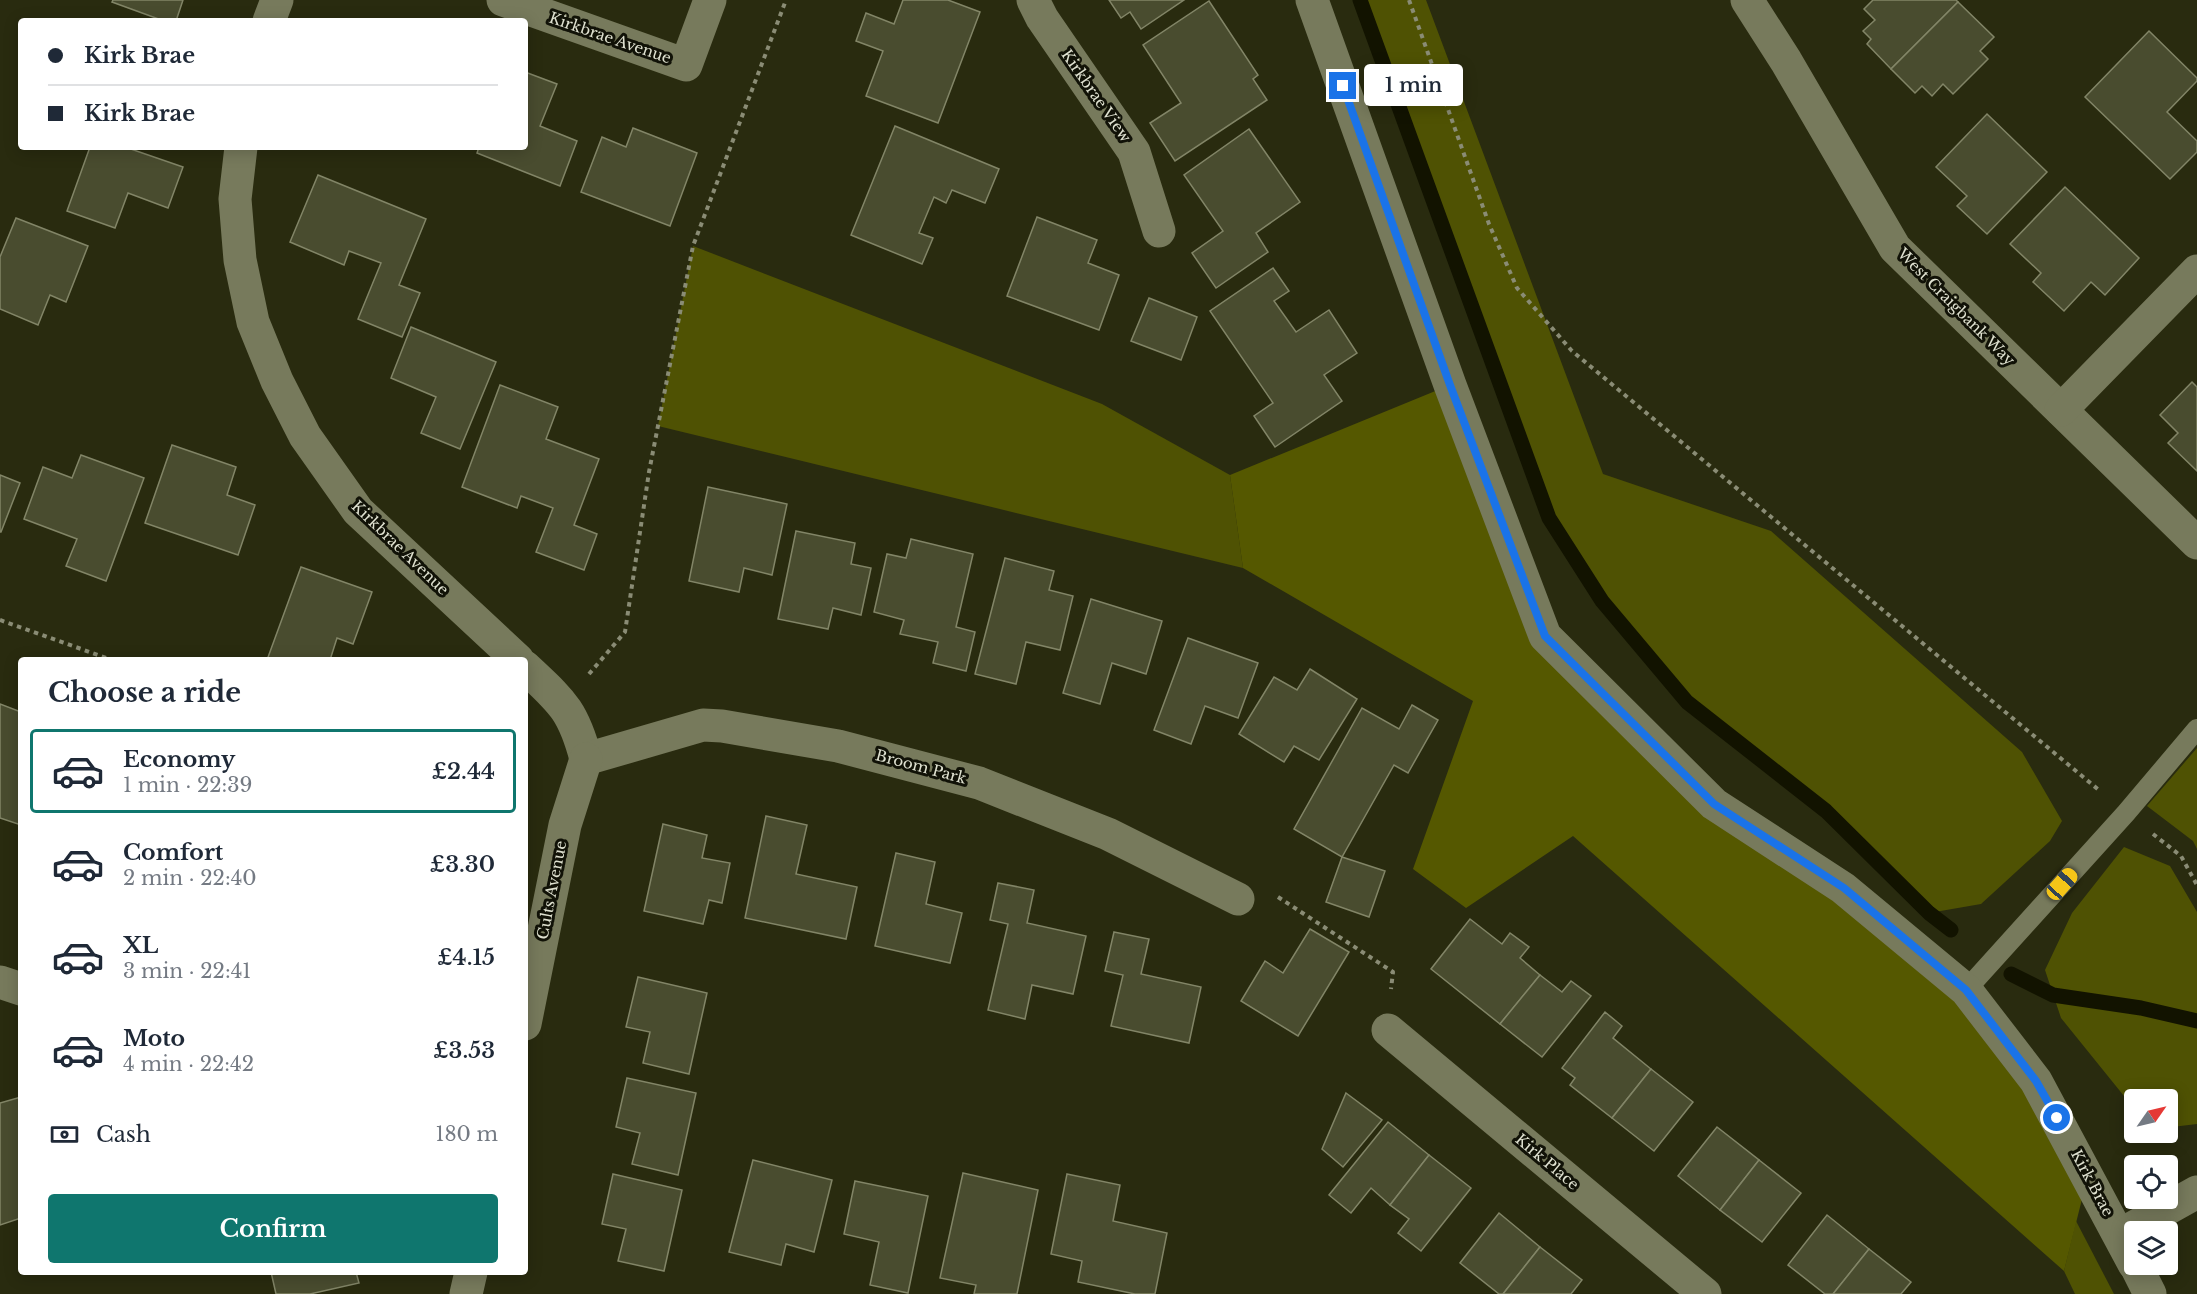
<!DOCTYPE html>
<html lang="en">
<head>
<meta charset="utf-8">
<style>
  body { margin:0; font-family:"Libre Baskerville",serif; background:#f6f6f7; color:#1f2937; height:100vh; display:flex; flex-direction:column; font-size:22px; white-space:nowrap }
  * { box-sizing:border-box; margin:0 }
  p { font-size:20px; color:#747a83 }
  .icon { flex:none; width:33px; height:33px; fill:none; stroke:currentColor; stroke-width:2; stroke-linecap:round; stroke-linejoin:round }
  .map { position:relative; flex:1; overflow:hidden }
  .details { position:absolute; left:18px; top:657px; width:510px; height:618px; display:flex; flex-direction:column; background:#fff; border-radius:6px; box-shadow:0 3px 15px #0003 }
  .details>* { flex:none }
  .hud { position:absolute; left:18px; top:18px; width:510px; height:132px; border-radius:6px; box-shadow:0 3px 15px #0003; display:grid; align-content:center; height:132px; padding:0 30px; background:#fff }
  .needle { width:39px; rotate:56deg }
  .buttons { position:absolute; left:2124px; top:1089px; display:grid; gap:12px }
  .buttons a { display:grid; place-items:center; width:54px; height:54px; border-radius:6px; background:#fff; box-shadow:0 3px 15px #0003; font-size:30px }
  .end { position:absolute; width:27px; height:27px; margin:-14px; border:8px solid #1a73e8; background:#fff; box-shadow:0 0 0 3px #fff }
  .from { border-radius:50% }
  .bubble { position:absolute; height:42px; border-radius:6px; background:#fff; box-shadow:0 3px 15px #0003; font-size:20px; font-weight:600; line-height:42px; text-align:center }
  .car { position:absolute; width:18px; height:36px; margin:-18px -9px; border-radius:8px; box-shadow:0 0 4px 2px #0007; background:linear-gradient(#f5c518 24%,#345 0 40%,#f5c518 0 76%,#345 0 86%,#f5c518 0) }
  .hud b { display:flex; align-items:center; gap:21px; height:57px; font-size:22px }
  .hud b+b { border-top:2px solid #e0e1e3 }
  .hud i { width:15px; height:15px; background:#1f2937 }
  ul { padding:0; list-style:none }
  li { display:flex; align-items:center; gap:18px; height:84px; margin:0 12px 9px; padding:0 18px; border:3px solid transparent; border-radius:6px }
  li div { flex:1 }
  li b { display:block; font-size:22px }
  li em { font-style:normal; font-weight:600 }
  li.current { border-color:#0f766e }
  li>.icon { width:54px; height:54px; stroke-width:1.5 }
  h2 { padding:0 30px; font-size:27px; line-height:72px }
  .pay { display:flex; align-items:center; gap:15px; height:66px; padding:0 30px; font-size:22px }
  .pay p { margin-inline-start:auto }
  .primary-button { display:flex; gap:12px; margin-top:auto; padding:12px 30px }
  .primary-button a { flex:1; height:69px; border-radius:6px; background:#0f766e; color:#fff; font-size:24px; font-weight:600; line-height:69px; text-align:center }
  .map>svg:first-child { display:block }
  .green { fill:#4f5203 }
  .forest { fill:#555800 }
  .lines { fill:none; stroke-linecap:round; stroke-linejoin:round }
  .stream { stroke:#121300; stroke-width:15 }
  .building { fill:#494c2f; stroke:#828567; stroke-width:1.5 }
  .path { stroke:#8a8c75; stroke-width:4; stroke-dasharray:4.5 4.5; stroke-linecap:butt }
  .service { stroke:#777a5c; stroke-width:20 }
  .minor { stroke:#777a5c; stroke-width:33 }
  .tertiary { stroke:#777a5c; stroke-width:33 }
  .route { stroke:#1a73e8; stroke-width:8 }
  .labels { text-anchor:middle; stroke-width:6; stroke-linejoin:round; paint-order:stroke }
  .street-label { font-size:15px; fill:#dfe1d0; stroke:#111207 }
</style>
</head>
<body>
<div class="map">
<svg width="2197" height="1294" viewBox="0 0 2197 1294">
  <rect width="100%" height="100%" fill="#292b0f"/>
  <g class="green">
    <polygon points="1360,0 1426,0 1603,474 1771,531 2022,752 2062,821 2050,841 1981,904 1929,913 1826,811 1687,702 1602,601 1549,518"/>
    <polygon points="693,246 1102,404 1230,475 1243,568 658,426"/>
    <polygon points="2197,748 2197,849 2193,841 2147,806"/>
    <polygon points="2124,847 2170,866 2197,912 2197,1124 2172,1127 2168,1125 2168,1100 2134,1100 2134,1105 2128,1101 2061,1018 2045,970 2072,913"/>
    <polygon points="2076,1221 2114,1294 2075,1294 2064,1271"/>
  </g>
  <polygon class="forest" points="1450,385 1545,636 1714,804 1966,990 2088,1175 2064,1271 1573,836 1466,908 1413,869 1473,701 1243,568 1230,475"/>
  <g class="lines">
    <g class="stream">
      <polyline points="1360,0 1549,518 1602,601 1687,702 1826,811 1929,913 1951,930"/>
      <polyline points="2011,974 2053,995 2141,1008 2197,1021"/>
    </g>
  </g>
  <g class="building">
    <polygon points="113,0 183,0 176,21 164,21 112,2"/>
    <polygon points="903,0 948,0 980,12 938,123 866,96 883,51 856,41 866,13 894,24"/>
    <polygon points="1109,0 1184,0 1141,29 1130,12 1121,18"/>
    <polygon points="1873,0 1956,0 1958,2 1891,69 1867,44 1871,39 1863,31 1875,20 1864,9"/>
    <polygon points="1209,1 1258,75 1253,79 1267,100 1175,161 1150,123 1181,103 1143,45"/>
    <polygon points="1958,2 1994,37 1980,51 1988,59 1953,94 1943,84 1932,96 1922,86 1915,93 1891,69"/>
    <polygon points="2149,31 2197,78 2197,81 2167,112 2197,141 2197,152 2170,179 2085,97"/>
    <polygon points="525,72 557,84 540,126 577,141 560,186 477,153 479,147 525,147"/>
    <polygon points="1987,114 2047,172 1987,234 1957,206 1967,196 1936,167"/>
    <polygon points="895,126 999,169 985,203 952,190 946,203 934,197 919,233 933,238 922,264 851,235"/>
    <polygon points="633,128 697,153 670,226 581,192 602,137 626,147"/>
    <polygon points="1249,129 1300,202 1256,233 1268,252 1216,288 1192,253 1223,231 1184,175"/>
    <polygon points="90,147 125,147 183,167 168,208 128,193 115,228 67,211"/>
    <polygon points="318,175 426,219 399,285 420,293 402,337 358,319 381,263 349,251 344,265 290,242"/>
    <polygon points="2065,187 2139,258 2105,295 2091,282 2064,311 2033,282 2041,273 2010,244"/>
    <polygon points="1037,217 1097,240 1088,263 1119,275 1099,330 1007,296"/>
    <polygon points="16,218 88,246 66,302 50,295 38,325 0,309 0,257"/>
    <polygon points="1273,268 1289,291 1274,301 1296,332 1329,310 1357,353 1324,375 1342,401 1275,447 1254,416 1273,403 1210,311"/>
    <polygon points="1149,298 1197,317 1181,360 1131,341"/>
    <polygon points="411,327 496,362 460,449 421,433 436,397 391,378"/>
    <polygon points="2192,382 2197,387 2197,471 2168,443 2178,433 2160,415"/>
    <polygon points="500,385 558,407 546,439 599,459 574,525 597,534 584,570 536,552 553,508 521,496 517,508 462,487"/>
    <polygon points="172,445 236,467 227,495 255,505 238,555 145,523"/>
    <polygon points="81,455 144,478 106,581 66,566 77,539 24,519 43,467 72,478"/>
    <polygon points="0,475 20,483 1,532 0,532"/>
    <polygon points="708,487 787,504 772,575 744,568 739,592 689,581"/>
    <polygon points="796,531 855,543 851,564 871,568 861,615 833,608 828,629 778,619"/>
    <polygon points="911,539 973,554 956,627 975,632 966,671 933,663 938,642 900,634 904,620 874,612 887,554 906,558"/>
    <polygon points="1005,558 1054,571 1049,590 1073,596 1060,650 1026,642 1016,684 975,674"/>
    <polygon points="301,567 372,592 353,644 337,638 330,660 267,660"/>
    <polygon points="1091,599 1162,621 1146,674 1112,663 1100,704 1063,693"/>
    <polygon points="1188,638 1258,663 1238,718 1205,706 1191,744 1154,730"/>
    <polygon points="1310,669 1357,699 1319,760 1294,746 1284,762 1239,734 1274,677 1297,690"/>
    <polygon points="0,704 21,712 21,825 0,818"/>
    <polygon points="1412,705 1438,720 1408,773 1394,765 1342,857 1294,829 1362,708 1399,729"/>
    <polygon points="766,816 807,825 796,874 857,887 846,939 745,918"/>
    <polygon points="663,824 707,835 702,858 730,863 722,903 709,900 703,924 644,911"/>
    <polygon points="896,853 935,862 926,904 962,913 950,963 875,946"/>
    <polygon points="1342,857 1385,871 1369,917 1326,902"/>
    <polygon points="998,883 1034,890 1027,923 1086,936 1073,994 1032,985 1025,1019 988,1010 1008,924 990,920"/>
    <polygon points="1470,919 1502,944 1510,933 1529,947 1520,958 1540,975 1500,1024 1431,969"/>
    <polygon points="1310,929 1349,952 1298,1036 1241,1001 1265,961 1283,973"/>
    <polygon points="1114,932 1149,939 1141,974 1201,987 1189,1043 1111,1026 1123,975 1105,971"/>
    <polygon points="1540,975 1562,992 1571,981 1591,996 1542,1057 1500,1024"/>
    <polygon points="638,977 707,993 689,1074 643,1063 650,1032 626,1027"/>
    <polygon points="1605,1012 1622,1026 1613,1038 1651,1069 1612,1118 1570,1085 1575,1078 1562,1068"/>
    <polygon points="1651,1069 1693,1102 1654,1151 1612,1118"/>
    <polygon points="627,1078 696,1093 678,1175 632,1164 640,1133 616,1127"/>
    <polygon points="1346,1093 1382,1120 1343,1167 1322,1149"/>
    <polygon points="21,1097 21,1218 0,1225 0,1103"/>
    <polygon points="1388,1122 1429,1155 1390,1205 1371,1188 1351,1213 1329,1195"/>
    <polygon points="1717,1127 1759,1160 1720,1210 1678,1176"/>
    <polygon points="1429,1155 1471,1188 1421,1251 1398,1233 1409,1219 1390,1205"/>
    <polygon points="753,1160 832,1180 814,1252 786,1244 781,1265 729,1252"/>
    <polygon points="1759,1160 1801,1193 1762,1242 1720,1210"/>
    <polygon points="963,1173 1038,1190 1017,1294 974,1294 976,1285 940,1278"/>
    <polygon points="613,1174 682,1190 664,1271 618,1261 626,1229 602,1224"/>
    <polygon points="1067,1174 1120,1185 1113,1221 1167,1233 1155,1294 1135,1294 1078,1282 1082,1261 1051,1254"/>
    <polygon points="855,1181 928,1196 908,1293 870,1285 879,1242 844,1234"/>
    <polygon points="1499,1213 1540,1247 1503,1294 1499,1294 1460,1263"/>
    <polygon points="1827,1215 1869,1249 1833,1294 1825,1294 1788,1265"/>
    <polygon points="1540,1247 1582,1280 1571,1294 1503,1294"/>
    <polygon points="1869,1249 1911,1282 1901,1294 1833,1294"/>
    <polygon points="271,1272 356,1272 359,1283 310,1294 276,1294"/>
  </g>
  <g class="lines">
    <g class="path">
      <polyline points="1409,0 1489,224 1517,288 1572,351 2100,791"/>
      <polyline points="0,620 112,660"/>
      <polyline points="589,674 625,632 649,472 693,246 786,0"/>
      <polyline points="2153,834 2181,856 2197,885"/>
      <polyline points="1278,897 1393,972 1391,989"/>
    </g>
    <polyline class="service" points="1966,990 2126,813 2197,729"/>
    <g class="minor">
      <polyline points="503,0 686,65 710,0"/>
      <polyline points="1033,0 1042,18 1134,152 1159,231"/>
      <polyline points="1747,0 1786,61 1895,248 2197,543"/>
      <polyline points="269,21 277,0"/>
      <polyline points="241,147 235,199 240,260 253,322 277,381 305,436 358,511 518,660"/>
      <polyline points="2061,410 2197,271"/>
      <path d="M525,667C561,701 573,709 586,759"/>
      <polyline points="586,759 703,725 722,726 838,746 979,783 1108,834 1238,899"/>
      <polyline points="0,982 21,989"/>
      <polyline points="525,1024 565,825 586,759"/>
      <polyline points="1388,1030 1705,1294"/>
      <polyline points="2120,1235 2197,1192"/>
      <polyline points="466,1294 471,1272"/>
    </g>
    <g class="tertiary">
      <polyline points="1312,0 1450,385 1545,636 1714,804 1843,888 1966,990 2036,1081 2134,1264"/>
      <polyline points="2135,1264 2150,1294"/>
    </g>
  </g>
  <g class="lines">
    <polyline class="route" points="1343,86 1450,385 1545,636 1714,804 1844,888 1966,990 2036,1081 2057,1118"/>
  </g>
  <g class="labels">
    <g class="street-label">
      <text transform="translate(610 38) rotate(19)" y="5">Kirkbrae Avenue</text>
      <text transform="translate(1096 96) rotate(55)" y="5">Kirkbrae View</text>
      <text transform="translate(1956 307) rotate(45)" y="5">West Craigbank Way</text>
      <text transform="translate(400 548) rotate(44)" y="5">Kirkbrae Avenue</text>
      <text transform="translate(921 767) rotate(15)" y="5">Broom Park</text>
      <text transform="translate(552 890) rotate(-79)" y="5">Cults Avenue</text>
      <text transform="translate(1547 1162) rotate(40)" y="5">Kirk Place</text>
      <text transform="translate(2092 1183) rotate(62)" y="5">Kirk Brae</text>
    </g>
  </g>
</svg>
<div class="buttons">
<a><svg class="needle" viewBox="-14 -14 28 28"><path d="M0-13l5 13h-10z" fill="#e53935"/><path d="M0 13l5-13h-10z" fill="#747a83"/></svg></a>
<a><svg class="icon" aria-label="locate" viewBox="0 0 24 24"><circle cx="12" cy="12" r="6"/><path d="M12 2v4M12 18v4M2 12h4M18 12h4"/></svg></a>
<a><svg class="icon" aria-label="layers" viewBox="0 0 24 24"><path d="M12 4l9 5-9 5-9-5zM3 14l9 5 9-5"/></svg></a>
</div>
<i class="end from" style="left:2057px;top:1118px"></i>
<i class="end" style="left:1343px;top:86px"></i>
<div class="bubble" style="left:1364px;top:64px;width:99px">1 min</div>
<i class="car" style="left:2062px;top:884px;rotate:42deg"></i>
<div class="hud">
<b><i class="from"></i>Kirk Brae</b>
<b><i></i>Kirk Brae</b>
</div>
<section class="details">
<h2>Choose a ride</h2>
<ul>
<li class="current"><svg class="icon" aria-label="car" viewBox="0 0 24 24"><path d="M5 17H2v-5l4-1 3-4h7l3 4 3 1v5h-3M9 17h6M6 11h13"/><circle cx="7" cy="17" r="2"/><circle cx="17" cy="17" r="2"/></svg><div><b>Economy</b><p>1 min · 22:39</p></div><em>£2.44</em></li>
<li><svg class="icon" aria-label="car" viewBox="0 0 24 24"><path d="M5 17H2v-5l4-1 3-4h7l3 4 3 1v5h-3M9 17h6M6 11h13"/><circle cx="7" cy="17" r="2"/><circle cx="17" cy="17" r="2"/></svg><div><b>Comfort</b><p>2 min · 22:40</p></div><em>£3.30</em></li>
<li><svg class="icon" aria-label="car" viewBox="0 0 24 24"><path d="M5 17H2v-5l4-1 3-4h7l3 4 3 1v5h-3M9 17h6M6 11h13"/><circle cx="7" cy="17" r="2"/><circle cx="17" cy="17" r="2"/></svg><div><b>XL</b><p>3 min · 22:41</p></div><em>£4.15</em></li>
<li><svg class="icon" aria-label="car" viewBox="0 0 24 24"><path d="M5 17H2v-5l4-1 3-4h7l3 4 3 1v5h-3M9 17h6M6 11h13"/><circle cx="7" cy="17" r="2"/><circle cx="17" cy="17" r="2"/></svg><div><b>Moto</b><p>4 min · 22:42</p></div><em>£3.53</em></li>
</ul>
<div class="pay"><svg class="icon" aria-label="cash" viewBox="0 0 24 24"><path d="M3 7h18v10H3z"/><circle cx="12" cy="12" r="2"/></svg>Cash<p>180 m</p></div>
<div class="primary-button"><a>Confirm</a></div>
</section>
</div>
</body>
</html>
